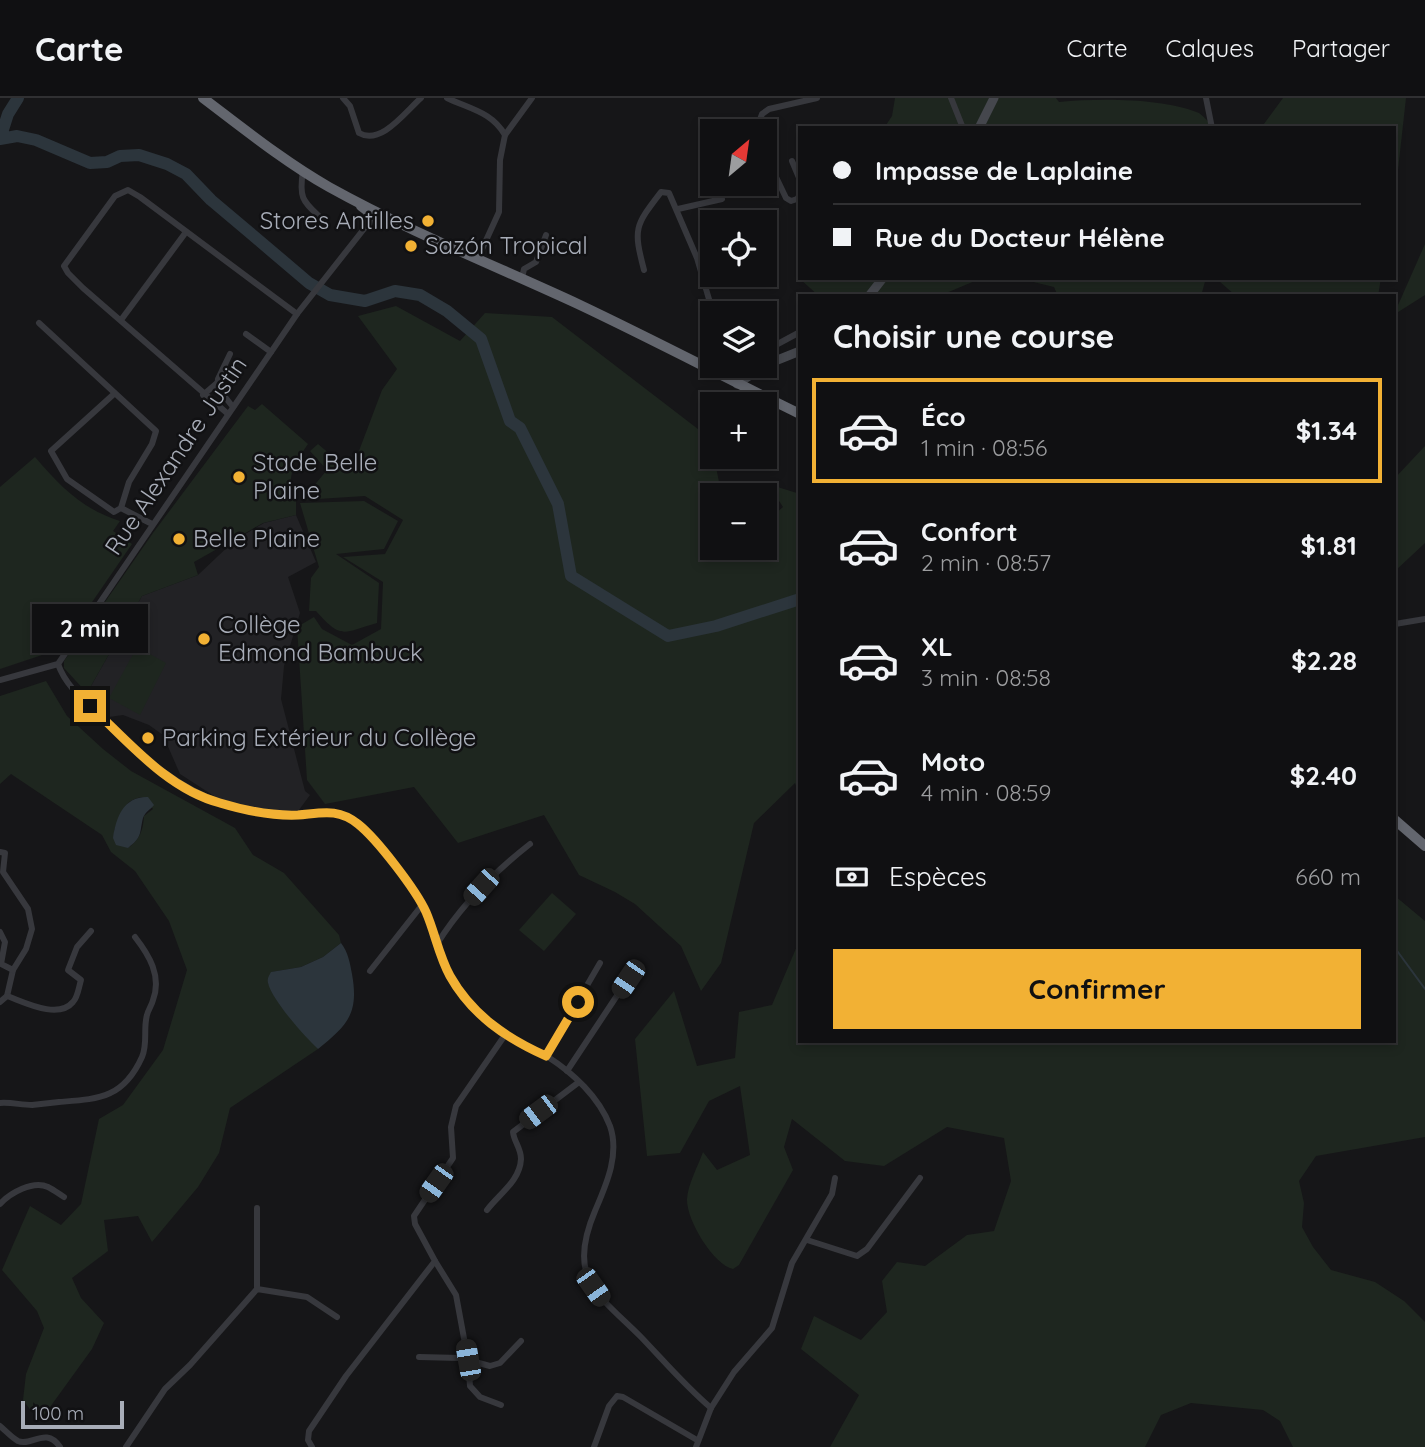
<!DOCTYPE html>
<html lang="fr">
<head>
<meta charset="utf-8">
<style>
  body { margin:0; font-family:Quicksand,sans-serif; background:#1e1e20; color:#f1f3f6; height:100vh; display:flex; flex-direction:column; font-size:26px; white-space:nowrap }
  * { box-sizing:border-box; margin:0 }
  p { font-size:23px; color:#9c9d9f }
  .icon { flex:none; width:38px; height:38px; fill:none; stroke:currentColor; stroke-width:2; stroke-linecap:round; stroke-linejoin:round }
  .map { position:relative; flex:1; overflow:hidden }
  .sheet { position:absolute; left:798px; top:196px; width:598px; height:749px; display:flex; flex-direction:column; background:#101012; border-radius:0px; box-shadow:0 4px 10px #0003,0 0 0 2px #303032 }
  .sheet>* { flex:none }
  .guide { position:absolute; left:798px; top:28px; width:598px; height:154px; border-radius:0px; box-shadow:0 4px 10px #0003,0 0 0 2px #303032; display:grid; align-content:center; height:154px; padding:0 35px; background:#101012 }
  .needle { width:46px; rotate:29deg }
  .buttons { position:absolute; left:700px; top:21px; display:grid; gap:14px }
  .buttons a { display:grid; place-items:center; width:77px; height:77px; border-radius:0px; background:#101012; box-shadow:0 4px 10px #0003,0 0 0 2px #303032; font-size:35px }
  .scale { position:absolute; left:21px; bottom:18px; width:103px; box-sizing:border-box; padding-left:7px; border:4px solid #a8adb8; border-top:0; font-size:19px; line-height:24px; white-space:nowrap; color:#a8adb8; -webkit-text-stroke:5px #111113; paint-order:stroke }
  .end { position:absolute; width:32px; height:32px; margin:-16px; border:9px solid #f2b134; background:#111; box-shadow:0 0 0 4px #111 }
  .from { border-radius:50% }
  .bubble { position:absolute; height:49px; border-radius:0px; background:#101012; box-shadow:0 4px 10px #0003,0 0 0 2px #303032; font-size:23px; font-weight:800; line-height:49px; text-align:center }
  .car { position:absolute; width:21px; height:42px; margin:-21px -10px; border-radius:9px; box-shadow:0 0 5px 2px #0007; background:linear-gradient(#222 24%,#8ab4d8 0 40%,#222 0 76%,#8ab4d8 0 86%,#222 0) }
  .guide b { display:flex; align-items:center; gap:24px; height:66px; font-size:26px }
  .guide b+b { border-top:2px solid #303032 }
  .guide i { width:18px; height:18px; background:#f1f3f6 }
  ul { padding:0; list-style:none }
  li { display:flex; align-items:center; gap:21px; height:105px; margin:0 14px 10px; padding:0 21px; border:4px solid transparent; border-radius:0px }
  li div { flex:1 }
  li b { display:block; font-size:26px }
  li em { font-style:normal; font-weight:800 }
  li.active { border-color:#f2b134 }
  li>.icon { width:63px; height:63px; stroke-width:1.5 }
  h2 { padding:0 35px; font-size:32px; line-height:84px }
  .pay { display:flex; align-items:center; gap:18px; height:77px; padding:0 35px; font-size:26px }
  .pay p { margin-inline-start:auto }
  .cta { display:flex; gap:14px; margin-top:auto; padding:14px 35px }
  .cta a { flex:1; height:80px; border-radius:0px; background:#f2b134; color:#111; font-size:28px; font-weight:800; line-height:80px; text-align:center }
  header { display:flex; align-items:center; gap:42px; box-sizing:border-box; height:98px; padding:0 35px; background:#101012; border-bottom:2px solid #303032 }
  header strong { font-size:33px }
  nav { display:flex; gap:38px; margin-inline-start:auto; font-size:24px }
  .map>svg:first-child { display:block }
  .built { fill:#222225 }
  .green { fill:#1e261f; fill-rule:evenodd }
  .water { fill:#2c353c }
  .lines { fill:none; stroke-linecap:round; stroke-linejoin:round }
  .stream { stroke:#2c353c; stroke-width:2 }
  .river { stroke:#2c353c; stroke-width:12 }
  .street { stroke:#37383d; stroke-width:6 }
  .secondary { stroke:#45474d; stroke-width:9 }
  .highway { stroke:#63666e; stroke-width:10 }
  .route { stroke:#f2b134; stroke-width:9 }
  .poi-dot { fill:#f2b134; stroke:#111113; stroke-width:2.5 }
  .labels { text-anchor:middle; stroke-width:5; stroke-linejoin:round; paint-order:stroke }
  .poi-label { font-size:24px; fill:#a8adb8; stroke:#111113; text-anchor:start }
  .street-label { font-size:24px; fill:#a8adb8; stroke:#111113 }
</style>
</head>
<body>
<header>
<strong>Carte</strong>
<nav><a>Carte</a><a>Calques</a><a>Partager</a></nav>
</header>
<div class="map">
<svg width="1425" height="1349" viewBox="0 0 1425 1349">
  <rect width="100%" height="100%" fill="#161618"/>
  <polygon class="built" points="296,417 316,464 288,479 300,515 284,568 281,601 305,693 310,697 296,716 228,707 180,676 163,637 149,627 123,617 109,619 87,595 142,498 198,477 235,442 264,425"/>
  <g class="green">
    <path d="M895,0H1056L1059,4C1100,0 1162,0 1199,15C1204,19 1210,25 1215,30H884L892,18Z"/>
    <polygon points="1283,0 1406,0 1395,99 1395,30 1261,30"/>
    <polygon points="1425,146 1425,197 1395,216 1395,214"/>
    <polygon points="982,180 939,198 819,198 800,181"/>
    <polygon points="1017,180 1206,180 1201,198 1058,198 1054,189"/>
    <polygon points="1219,180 1381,180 1378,198 1236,198 1219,183"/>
    <polygon points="396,208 460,243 485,215 552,219 711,341 712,359 714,359 719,384 738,397 712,397 712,450 765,450 765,416 770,420 783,409 768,386 800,396 800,699 795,685 754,725 721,865 701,893 681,848 635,806 615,794 579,777 544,717 458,745 414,689 325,706 307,682 297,529 314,519 322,531 352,547 381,531 383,484 343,459 385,456 403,422 365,398 302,402 327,372 310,353 318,346 351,374 382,292 397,271 358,218"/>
    <polygon points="262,306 308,346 293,368 290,386 296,393 296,417 263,425 194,464 198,477 142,498 87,595 64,570 64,563 153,435 248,308 255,312"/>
    <polygon points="1425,348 1425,445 1395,473 1395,380"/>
    <path d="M35,359C61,389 82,411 120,423L113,433L132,446L66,542L42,557L0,571V389Z"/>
    <path d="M364,403L398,423L384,451L336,456L379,485L377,525C342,535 342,542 316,513H309L311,480L319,469L300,405Z"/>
    <polygon points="137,549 166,565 140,617 109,600"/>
    <path d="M46,583L67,618L103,651L131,673L235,730L253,757L284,775L339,837L341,845L323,859L301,869L272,874L268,885L280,907L318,951L230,1010L219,1055L198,1089L152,1144L138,1118L104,1122L108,1153L72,1180L81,1200L104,1225L92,1251L45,1316L32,1314L23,1302L26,1276L44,1230L37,1213L2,1172L30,1108L61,1127L81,1106L99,1021L123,1007L163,952L187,872L169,823L135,773L111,754L102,737L11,676L0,686V598ZM143,699L153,711L144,718C143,733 140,741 128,750L114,733C121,717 123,701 143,699Z"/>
    <polygon points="552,795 576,816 544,853 519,832"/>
    <path d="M1395,798L1425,823V1039L1316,1058L1299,1083L1304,1105L1302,1129L1313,1149L1331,1172L1375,1184L1404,1203L1425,1224V1349H1293L1280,1323L1263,1312L1191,1305L1161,1317L1145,1349H830L859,1297L801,1251L814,1218L861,1242L887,1214L882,1183L897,1164L925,1168L967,1137L994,1133L1011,1083L1004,1040L947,1029L884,1068L845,1063L792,1021L784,1049L793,1072L739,1167L733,1171C713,1167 686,1121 687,1101C688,1086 698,1068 703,1054L717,1072L750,1057L740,988L709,1003L680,1055L647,1058L635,941L674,893L697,968L735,960L739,914L772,907L800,841V943H1395Z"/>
  </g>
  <g class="water">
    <path d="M148,699L154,707C151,711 145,714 143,720C139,736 143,738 128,750L116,747L113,740C116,719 124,698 148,699Z"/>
    <path d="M341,845C348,854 350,865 352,876C359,915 348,927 318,951C305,939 272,902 268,885C267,880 269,878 271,874L301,869L323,859Z"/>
  </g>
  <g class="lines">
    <polyline class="stream" points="1395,850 1425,891"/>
    <polyline class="river" points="18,0 8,16 0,41 17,38 36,42 90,65 107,64 120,58 139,57 167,66 186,76 211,102 249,134 309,185 330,197 365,203 395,193 420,197 447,213 481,241 510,323 520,330 558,406 571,478 668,538 716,528 800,501"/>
    <g class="street">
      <path d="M343,0L350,8L359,35C381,48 406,13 421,0"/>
      <path d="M447,0C470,11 492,14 505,37"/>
      <polyline points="951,0 963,30"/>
      <polyline points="1206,0 1212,30"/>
      <polyline points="756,33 762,16 769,11 817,0"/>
      <polyline points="765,56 786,100 791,103 797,101 800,97"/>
      <polyline points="792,63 800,82"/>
      <path d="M303,73C298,104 305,104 326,125"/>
      <polyline points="678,111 722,101"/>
      <polyline points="478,160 499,114 500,62 505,37 532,0"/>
      <path d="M644,172C633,130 635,128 661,94L669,95L697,160L713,215"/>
      <polyline points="522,180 524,171 536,164 546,137"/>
      <polyline points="724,215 735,210"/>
      <polyline points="121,222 186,134"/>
      <polyline points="39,225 156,333 152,346 129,384 121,410 114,414 67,381 51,353 115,295"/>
      <polyline points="246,236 271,254"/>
      <polyline points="230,256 218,281 217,289 233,309"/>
      <polyline points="774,262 771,254 774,248 800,234"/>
      <polyline points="723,278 724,268"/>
      <polyline points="203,297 217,285"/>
      <polyline points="228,316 83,190 68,175 64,168 115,98 128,92 140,99 297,216"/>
      <polyline points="121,410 152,426"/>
      <polyline points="1395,526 1425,521"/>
      <path d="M58,566C66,589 86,604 103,621C152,667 192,705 262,714C274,715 288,718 300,716C323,714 339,711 358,726C377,740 415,791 425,813C432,828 435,845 441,860C449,879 461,896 474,911C495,935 522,944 548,959C573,975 599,999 610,1028C620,1057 606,1087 595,1113C566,1181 598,1196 641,1239C664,1263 685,1288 711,1310"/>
      <polyline points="0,582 58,566 297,216 367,127"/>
      <polyline points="0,754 5,755 3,774 28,811 32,831 26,851 13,872 7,898 0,904"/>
      <polyline points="0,834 5,844 1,866 13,872"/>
      <path d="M437,846C462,806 493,775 530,746"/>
      <polyline points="370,873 422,807"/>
      <path d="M7,898C24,904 58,922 73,904C78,899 79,888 81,882L68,872L77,849L91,833"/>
      <polyline points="546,958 600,865"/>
      <polyline points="567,973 628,881"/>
      <path d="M0,1005C11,1004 21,1007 32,1007C41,1006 50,1005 59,1004C98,1001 123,1001 142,959C148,945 143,931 147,917C148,912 152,907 153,902C162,878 149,857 135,839"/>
      <path d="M0,1106C10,1095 33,1082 48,1089C54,1092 59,1096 64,1099"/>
      <polyline points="257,1110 257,1191"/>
      <path d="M487,1112C499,1096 520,1083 521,1061C521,1050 514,1044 513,1034L579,984"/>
      <polyline points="807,1142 857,1158 867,1151 920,1080"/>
      <polyline points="435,1163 456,1197 468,1262 470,1288 480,1299 501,1307"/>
      <polyline points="419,1259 460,1260 490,1268 500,1265 521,1243"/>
      <path d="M0,1328C5,1332 12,1340 18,1343C31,1349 46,1328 60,1349"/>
      <polyline points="126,1349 165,1291 190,1267 257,1191 307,1199 337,1219"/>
      <polyline points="312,1349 308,1342 309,1333 346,1278 435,1163 415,1126 414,1118 453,1060 451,1029 456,1008 505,937"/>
      <polyline points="594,1349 609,1308 617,1298 623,1299 697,1342"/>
      <polyline points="696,1349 711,1310 734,1274 772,1230 792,1165 832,1096 835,1080"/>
    </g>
    <g class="secondary">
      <polyline points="979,30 994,0"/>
      <polyline points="869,198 883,180"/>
      <polyline points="765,267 800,253"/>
      <polyline points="737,286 764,268"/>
    </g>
    <g class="highway">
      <path d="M203,0C244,31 285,64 329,89C410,134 496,168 580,207C654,242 726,280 800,316"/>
      <polyline points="361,108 369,114 367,127"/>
      <polyline points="1395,722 1425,748"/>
    </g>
  </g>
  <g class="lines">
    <path class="route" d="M90,608C128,643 167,691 220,705C243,712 273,718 298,717C322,715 338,710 358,726C377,741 416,792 426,814C435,835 439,858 450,878C472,917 506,940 546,958L578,904"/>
  </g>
  <g class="poi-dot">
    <circle cx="428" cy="123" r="7"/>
    <circle cx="411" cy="148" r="7"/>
    <circle cx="239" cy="379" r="7"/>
    <circle cx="179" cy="441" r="7"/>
    <circle cx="204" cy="541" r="7"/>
    <circle cx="148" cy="640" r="7"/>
  </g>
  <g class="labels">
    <g class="poi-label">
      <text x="414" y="131" text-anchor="end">Stores Antilles</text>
      <text x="425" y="156">Sazón Tropical</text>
      <text x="253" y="373">Stade Belle<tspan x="253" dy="28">Plaine</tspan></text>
      <text x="193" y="449">Belle Plaine</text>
      <text x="218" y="535">Collège<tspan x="218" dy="28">Edmond Bambuck</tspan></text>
      <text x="162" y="648">Parking Extérieur du Collège</text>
    </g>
    <g class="street-label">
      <text transform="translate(176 358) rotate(-56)" y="8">Rue Alexandre Justin</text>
    </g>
  </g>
</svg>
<div class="buttons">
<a><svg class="needle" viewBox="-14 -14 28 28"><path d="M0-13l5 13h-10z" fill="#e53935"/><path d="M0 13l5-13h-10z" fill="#9c9d9f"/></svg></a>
<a><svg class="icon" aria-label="locate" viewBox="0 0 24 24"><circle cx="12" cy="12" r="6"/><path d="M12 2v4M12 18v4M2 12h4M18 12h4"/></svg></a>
<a><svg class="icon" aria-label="layers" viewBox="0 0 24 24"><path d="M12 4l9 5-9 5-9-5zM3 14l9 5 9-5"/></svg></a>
<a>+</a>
<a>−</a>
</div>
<div class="scale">100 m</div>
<i class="end from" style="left:578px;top:904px"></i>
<i class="end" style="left:90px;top:608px"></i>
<div class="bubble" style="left:32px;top:506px;width:116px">2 min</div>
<i class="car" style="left:481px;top:789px;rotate:222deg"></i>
<i class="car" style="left:628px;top:881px;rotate:214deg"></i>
<i class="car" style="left:538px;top:1014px;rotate:233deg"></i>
<i class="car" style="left:436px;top:1085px;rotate:215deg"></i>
<i class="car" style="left:593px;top:1189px;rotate:145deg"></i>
<i class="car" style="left:468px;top:1262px;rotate:350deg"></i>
<div class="guide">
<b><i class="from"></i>Impasse de Laplaine</b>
<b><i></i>Rue du Docteur Hélène</b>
</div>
<section class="sheet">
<h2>Choisir une course</h2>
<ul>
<li class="active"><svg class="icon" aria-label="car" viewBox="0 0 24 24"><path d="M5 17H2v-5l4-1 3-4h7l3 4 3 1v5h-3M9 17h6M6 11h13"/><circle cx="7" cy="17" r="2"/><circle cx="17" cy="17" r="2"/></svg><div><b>Éco</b><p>1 min · 08:56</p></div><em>$1.34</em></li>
<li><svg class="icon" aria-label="car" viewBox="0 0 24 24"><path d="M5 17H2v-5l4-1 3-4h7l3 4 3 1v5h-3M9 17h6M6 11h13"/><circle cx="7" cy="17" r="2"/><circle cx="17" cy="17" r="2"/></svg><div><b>Confort</b><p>2 min · 08:57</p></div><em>$1.81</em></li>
<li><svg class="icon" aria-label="car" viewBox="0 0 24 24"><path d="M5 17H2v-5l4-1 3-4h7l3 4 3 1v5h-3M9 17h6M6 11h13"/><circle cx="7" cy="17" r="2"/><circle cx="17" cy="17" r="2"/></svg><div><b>XL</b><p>3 min · 08:58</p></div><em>$2.28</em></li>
<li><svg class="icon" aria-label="car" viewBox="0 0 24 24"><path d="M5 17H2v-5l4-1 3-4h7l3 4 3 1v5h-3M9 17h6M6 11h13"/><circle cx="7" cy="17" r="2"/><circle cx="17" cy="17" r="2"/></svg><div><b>Moto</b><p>4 min · 08:59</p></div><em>$2.40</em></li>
</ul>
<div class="pay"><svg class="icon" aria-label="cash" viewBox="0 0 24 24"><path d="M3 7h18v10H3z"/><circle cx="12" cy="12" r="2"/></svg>Espèces<p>660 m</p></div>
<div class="cta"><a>Confirmer</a></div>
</section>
</div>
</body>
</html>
